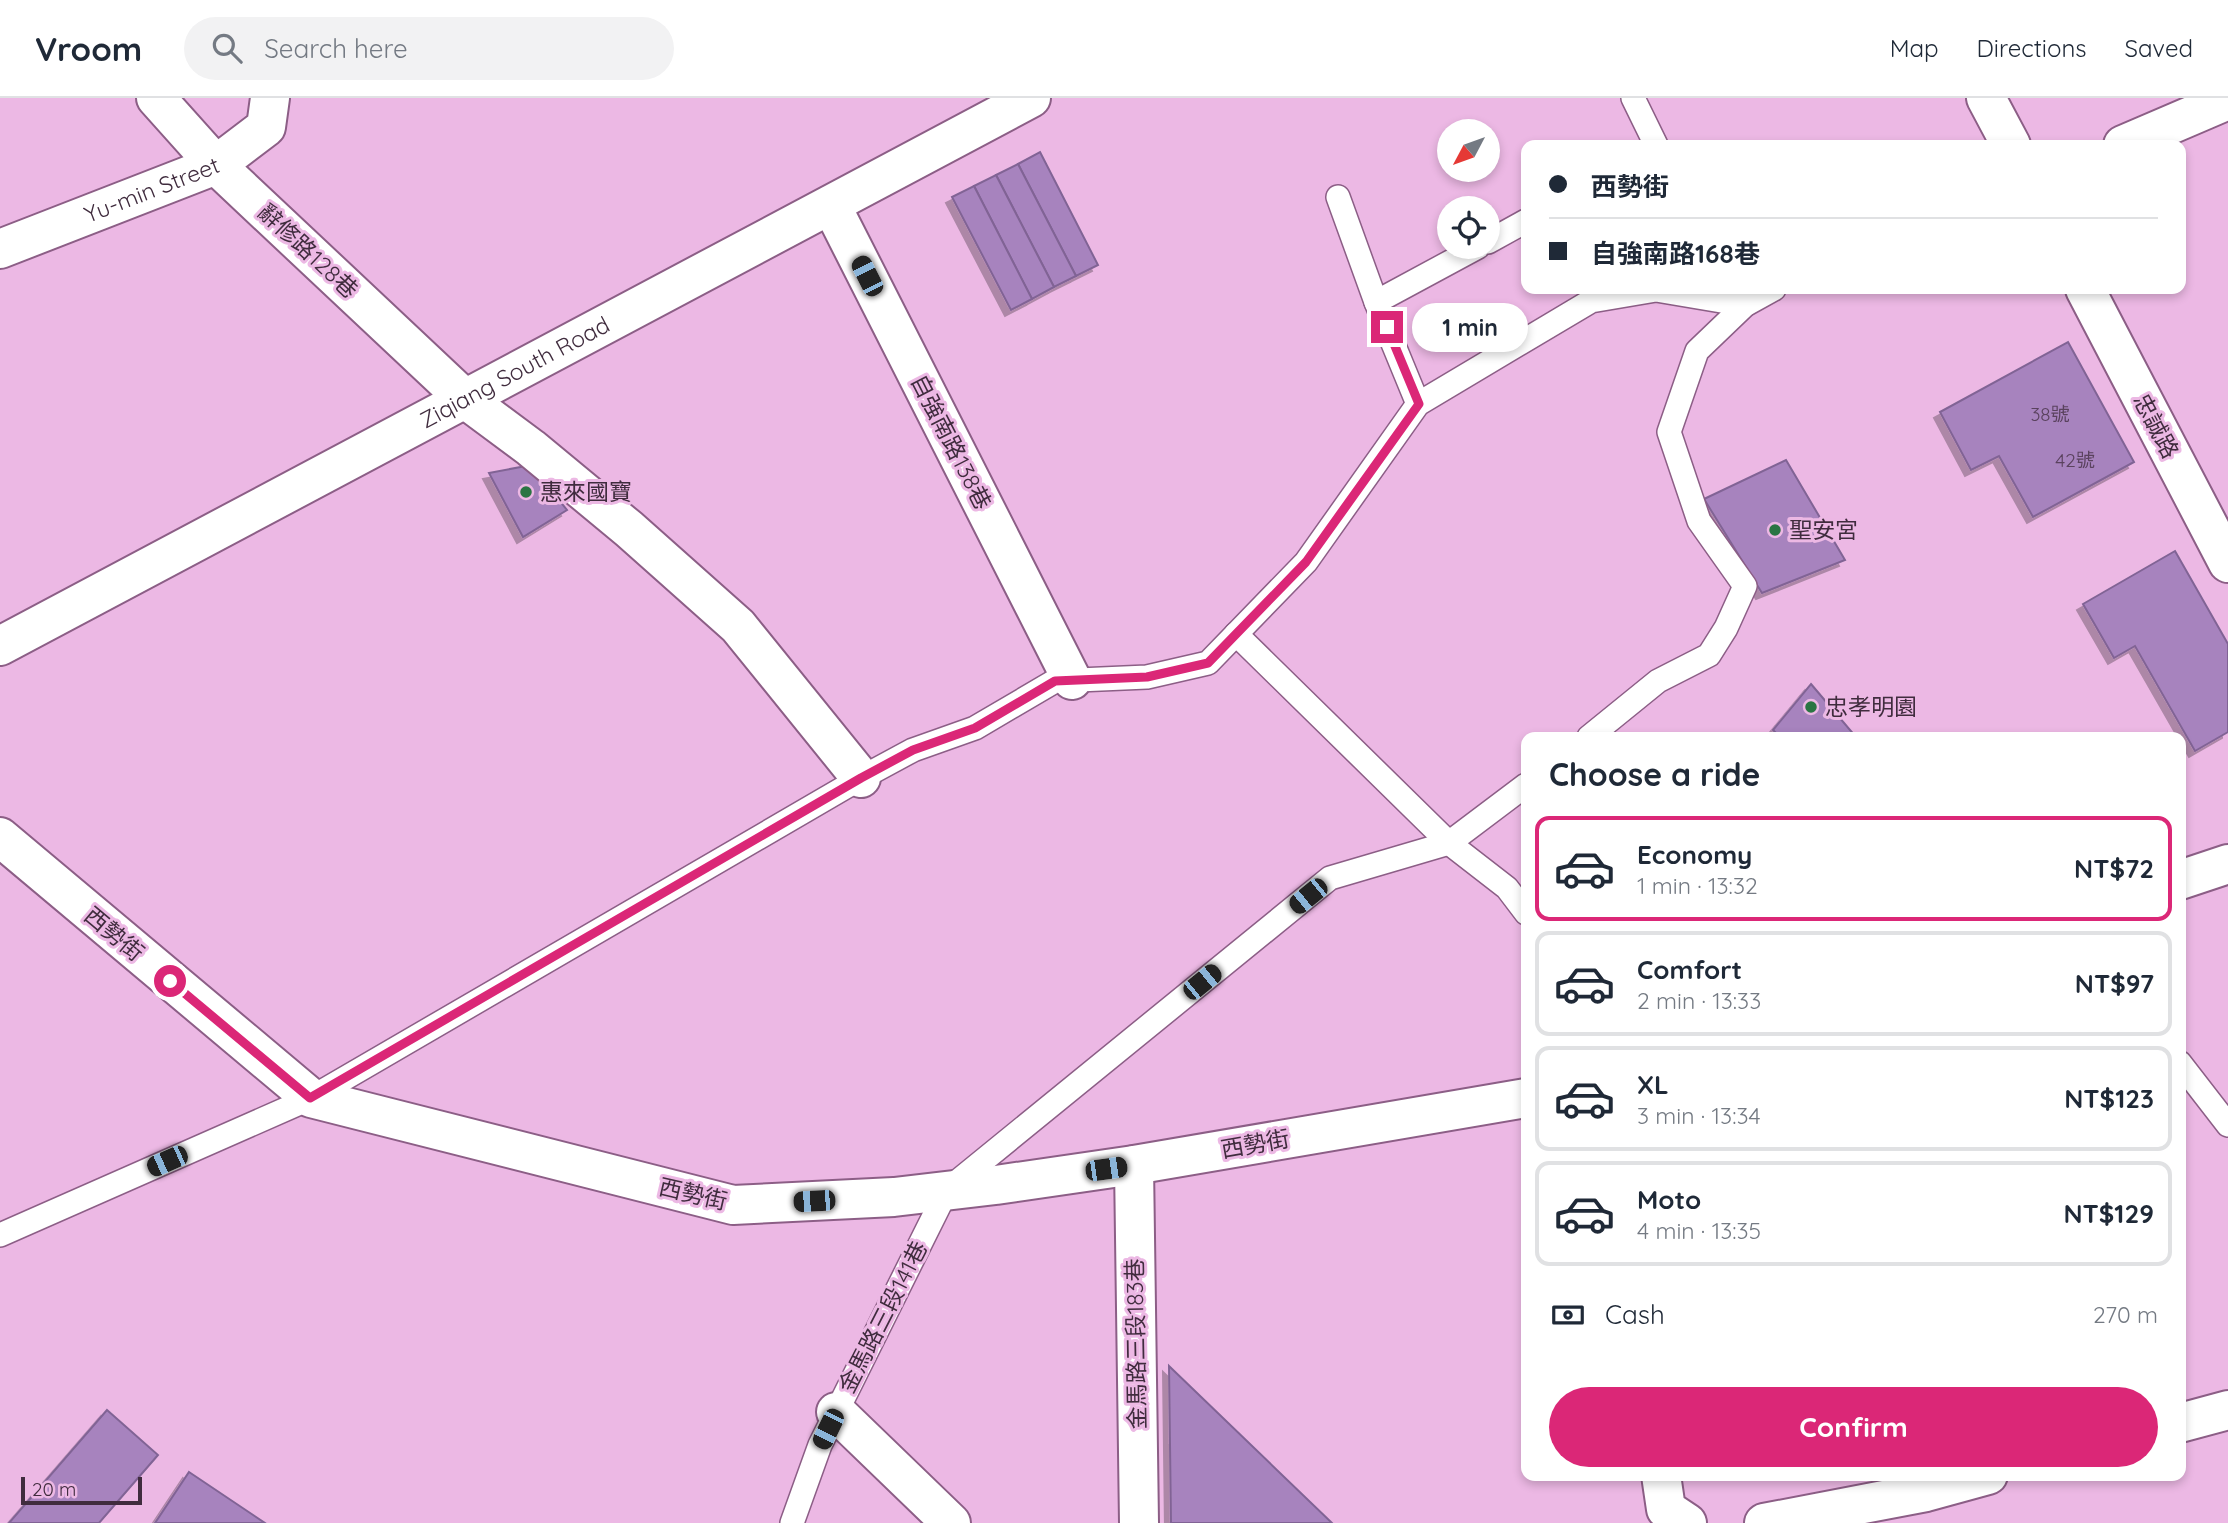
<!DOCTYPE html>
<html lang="en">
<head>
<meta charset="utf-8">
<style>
  body { margin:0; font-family:Quicksand,"Noto Sans TC",sans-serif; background:#f2f2f3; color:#1f2937; height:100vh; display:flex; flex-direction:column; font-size:26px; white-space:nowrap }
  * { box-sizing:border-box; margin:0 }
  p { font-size:23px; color:#747a83 }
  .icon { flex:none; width:38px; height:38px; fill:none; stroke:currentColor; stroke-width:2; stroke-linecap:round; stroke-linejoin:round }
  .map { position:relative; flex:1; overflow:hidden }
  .panel { position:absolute; left:1521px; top:634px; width:665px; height:749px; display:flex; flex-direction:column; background:#fff; border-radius:14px; box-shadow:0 4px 10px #0003 }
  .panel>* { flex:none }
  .hud { position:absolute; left:1521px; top:42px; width:665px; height:154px; border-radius:14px; box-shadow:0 4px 10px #0003; display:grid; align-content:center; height:154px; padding:0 28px; background:#fff }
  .needle { width:46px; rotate:229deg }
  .fabs { position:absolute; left:1437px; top:21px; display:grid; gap:14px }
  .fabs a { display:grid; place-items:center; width:63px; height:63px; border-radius:50%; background:#fff; box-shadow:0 4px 10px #0003; font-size:35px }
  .scale { position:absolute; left:21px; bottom:18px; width:121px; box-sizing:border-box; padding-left:7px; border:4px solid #402c3e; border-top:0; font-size:19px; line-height:24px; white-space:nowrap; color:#402c3e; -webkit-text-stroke:5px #ecb8e4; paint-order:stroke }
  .end { position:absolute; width:32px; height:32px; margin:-16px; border:9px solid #db2777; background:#fff; box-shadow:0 0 0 4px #fff }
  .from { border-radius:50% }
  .bubble { position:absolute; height:49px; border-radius:24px; background:#fff; box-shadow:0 4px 10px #0003; font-size:23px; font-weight:700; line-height:49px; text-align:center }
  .car { position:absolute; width:21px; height:42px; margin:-21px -10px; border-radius:9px; box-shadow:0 0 5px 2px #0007; background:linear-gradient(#222 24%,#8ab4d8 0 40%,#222 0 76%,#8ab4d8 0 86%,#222 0) }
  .hud b { display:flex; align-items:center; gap:24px; height:66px; font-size:26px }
  .hud b+b { border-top:2px solid #e0e1e3 }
  .hud i { width:18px; height:18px; background:#1f2937 }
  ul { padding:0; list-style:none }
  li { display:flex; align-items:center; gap:21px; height:105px; margin:0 14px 10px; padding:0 14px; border:4px solid #e0e1e3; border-radius:14px }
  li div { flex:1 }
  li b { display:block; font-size:26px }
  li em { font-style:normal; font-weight:700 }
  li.on { border-color:#db2777 }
  li>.icon { width:63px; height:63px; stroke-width:1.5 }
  h2 { padding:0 28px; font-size:32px; line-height:84px }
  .pay { display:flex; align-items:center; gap:18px; height:77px; padding:0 28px; font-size:26px }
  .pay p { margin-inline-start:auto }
  .primary-button { display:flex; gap:14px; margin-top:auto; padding:14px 28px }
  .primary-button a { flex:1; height:80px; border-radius:42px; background:#db2777; color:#fff; font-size:28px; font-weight:700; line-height:80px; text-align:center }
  header { display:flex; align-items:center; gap:42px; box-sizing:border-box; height:98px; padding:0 35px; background:#fff; border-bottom:2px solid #e0e1e3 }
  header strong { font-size:33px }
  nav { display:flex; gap:38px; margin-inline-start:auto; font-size:24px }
  .search { width:490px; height:63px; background:#f2f2f3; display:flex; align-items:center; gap:18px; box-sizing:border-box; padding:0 24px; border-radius:38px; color:#747a83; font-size:26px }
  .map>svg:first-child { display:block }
  .building { fill:#a783be; stroke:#816495; stroke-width:2; filter:url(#shadow) }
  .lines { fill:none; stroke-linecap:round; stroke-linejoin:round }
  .lane-casing { stroke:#8c5e86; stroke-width:26 }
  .street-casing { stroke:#8c5e86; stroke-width:42 }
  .secondary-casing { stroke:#8c5e86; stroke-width:42 }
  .lane { stroke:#fff; stroke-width:23 }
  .street { stroke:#fff; stroke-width:38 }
  .secondary { stroke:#fff; stroke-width:38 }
  .route { stroke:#db2777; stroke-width:9 }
  .poi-dot { fill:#2a7543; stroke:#ecb8e4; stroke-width:2.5 }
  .labels { text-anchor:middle; stroke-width:6; stroke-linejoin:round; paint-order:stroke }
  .number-label { font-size:19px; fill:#5a425e }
  .street-label { font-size:23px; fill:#402c3e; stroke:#ecb8e4 }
  .poi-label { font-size:23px; fill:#402c3e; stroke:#ecb8e4; text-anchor:start }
</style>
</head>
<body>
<header>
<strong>Vroom</strong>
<div class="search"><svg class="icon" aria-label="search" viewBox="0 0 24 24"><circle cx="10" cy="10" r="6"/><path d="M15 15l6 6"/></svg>Search here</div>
<nav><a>Map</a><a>Directions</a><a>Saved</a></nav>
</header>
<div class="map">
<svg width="2228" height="1425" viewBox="0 0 2228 1425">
  <defs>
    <filter id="shadow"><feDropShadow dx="-6" dy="6" stdDeviation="0" flood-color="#0004"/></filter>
  </defs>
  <rect width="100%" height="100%" fill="#ecb8e4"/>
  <g class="building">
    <polygon points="1040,54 1098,167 1076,178 1018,66"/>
    <polygon points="1018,66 1076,178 1054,189 996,77"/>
    <polygon points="996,77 1054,189 1032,201 974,88"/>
    <polygon points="974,88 1032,201 1011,212 952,99"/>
    <polygon points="2068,244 2134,364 2033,419 1999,358 1971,372 1940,314"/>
    <polygon points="1786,362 1845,462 1762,495 1704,401"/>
    <polygon points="531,367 567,412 523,439 489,375"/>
    <polygon points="2175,453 2228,546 2228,634 2195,653 2135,548 2114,560 2083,506"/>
    <polygon points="1811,586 1856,639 1780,639 1773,632"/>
    <polygon points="1169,1268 1332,1425 1171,1425"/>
    <polygon points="107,1312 158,1357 99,1425 9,1425"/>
    <polygon points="189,1374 265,1425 155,1425"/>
  </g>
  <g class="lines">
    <defs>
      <g id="lane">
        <polyline points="1633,0 1656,47"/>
        <polyline points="1338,99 1376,204 1418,306"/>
        <polyline points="1488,144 1526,123"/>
        <polyline points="1376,204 1478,149"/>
        <polyline points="1236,536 1449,745 1507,790 1526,815"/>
        <polyline points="1589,639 1658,583 1709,557 1726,530 1745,488 1699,423 1669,334 1697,253 1745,207 1774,191"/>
        <polyline points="2180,965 2228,1027"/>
        <polyline points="0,1137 311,1000 861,680 913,652 975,630 1055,583 1147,579 1208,565 1306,464 1418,306 1591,203 1656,192 1745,207"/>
        <polyline points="792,1425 820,1347 947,1092 1330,780 1449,745 1526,687"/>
      </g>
      <g id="street">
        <polyline points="156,0 216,67 465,301 531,350 629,431 738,528 861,680"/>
        <polyline points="1986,0 2011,47"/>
        <polyline points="2123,47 2228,2"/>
        <polyline points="831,107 1072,582"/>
        <path id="s1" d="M0,151L216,67L266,29L270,0"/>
        <polyline points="2085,191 2228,465"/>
        <polyline points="0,739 311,1000 733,1107 894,1099 996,1087 1134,1067 1526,1000"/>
        <polyline points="2180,782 2228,766"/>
        <polyline points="1134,1067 1139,1425"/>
        <polyline points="836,1314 951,1425"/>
        <polyline points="2180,1325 2228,1312"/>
        <polyline points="1661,1377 1666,1411 1687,1425"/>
        <polyline points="1764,1425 1926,1394 1988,1377"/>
      </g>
      <g id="secondary">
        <path id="s2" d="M0,548L1031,0"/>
      </g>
    </defs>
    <use href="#lane" class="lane-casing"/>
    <use href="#street" class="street-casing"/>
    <use href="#secondary" class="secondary-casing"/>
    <use href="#lane" class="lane"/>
    <use href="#street" class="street"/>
    <use href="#secondary" class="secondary"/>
  </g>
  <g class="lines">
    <polyline class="route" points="170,883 310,1000 861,680 913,652 975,630 1055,583 1147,579 1208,565 1306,464 1419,306 1387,229"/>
  </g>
  <g class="poi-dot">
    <circle cx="526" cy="394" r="7"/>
    <circle cx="1775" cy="432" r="7"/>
    <circle cx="1811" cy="609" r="7"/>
  </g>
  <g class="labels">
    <g class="number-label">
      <text x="2050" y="323">38號</text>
      <text x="2075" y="369">42號</text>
    </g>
    <g class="street-label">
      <text dy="8" stroke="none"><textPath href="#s1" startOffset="163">Yu-min Street</textPath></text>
      <text transform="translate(308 153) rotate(43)" y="8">辭修路128巷</text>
      <text dy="8" stroke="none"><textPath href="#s2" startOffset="583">Ziqiang South Road</textPath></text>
      <text transform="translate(2156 328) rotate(62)" y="8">忠誠路</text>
      <text transform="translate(951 344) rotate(63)" y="8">自強南路138巷</text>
      <text transform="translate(114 836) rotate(40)" y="8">西勢街</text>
      <text transform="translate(1255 1046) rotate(-10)" y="8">西勢街</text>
      <text transform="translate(693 1096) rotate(13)" y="8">西勢街</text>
      <text transform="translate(883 1219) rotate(-63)" y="8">金馬路三段141巷</text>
      <text transform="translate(1136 1246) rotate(-91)" y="8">金馬路三段183巷</text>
    </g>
    <g class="poi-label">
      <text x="540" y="402">惠來國寶</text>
      <text x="1789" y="440">聖安宮</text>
      <text x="1825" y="617">忠孝明園</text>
    </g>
  </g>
</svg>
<div class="fabs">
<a><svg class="needle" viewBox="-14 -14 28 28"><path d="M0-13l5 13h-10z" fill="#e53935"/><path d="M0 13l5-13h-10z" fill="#747a83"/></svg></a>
<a><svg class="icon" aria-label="locate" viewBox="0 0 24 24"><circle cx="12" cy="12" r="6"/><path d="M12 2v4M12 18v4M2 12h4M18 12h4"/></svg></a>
</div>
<div class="scale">20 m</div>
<i class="end from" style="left:170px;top:883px"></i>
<i class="end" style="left:1387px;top:229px"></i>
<div class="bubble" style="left:1412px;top:205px;width:116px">1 min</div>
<i class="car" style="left:867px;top:178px;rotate:333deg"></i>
<i class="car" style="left:1308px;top:798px;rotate:231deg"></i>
<i class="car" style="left:1202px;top:884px;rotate:51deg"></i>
<i class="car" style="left:167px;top:1063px;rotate:246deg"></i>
<i class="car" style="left:1106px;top:1071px;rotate:82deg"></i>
<i class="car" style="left:814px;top:1103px;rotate:267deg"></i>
<i class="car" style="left:828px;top:1331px;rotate:206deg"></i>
<div class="hud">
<b><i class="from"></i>西勢街</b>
<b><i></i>自強南路168巷</b>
</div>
<section class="panel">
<h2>Choose a ride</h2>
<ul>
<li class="on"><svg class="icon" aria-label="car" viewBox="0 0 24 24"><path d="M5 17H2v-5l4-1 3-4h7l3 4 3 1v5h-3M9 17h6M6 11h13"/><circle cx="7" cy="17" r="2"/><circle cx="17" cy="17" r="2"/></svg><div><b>Economy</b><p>1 min · 13:32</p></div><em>NT$72</em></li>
<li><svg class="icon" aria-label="car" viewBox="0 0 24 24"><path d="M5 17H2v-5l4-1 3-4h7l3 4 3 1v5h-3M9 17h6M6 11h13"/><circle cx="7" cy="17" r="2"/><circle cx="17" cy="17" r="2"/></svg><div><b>Comfort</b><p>2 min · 13:33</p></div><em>NT$97</em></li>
<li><svg class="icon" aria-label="car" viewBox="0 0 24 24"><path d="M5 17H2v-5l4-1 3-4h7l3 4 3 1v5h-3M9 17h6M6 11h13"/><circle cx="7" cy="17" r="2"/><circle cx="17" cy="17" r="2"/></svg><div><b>XL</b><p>3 min · 13:34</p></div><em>NT$123</em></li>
<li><svg class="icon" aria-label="car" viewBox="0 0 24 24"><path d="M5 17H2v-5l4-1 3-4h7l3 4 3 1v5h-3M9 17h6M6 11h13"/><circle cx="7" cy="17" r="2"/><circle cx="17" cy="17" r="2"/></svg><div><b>Moto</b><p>4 min · 13:35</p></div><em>NT$129</em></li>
</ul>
<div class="pay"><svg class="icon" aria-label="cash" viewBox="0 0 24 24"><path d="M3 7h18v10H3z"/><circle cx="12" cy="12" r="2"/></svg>Cash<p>270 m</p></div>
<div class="primary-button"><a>Confirm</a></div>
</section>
</div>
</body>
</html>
